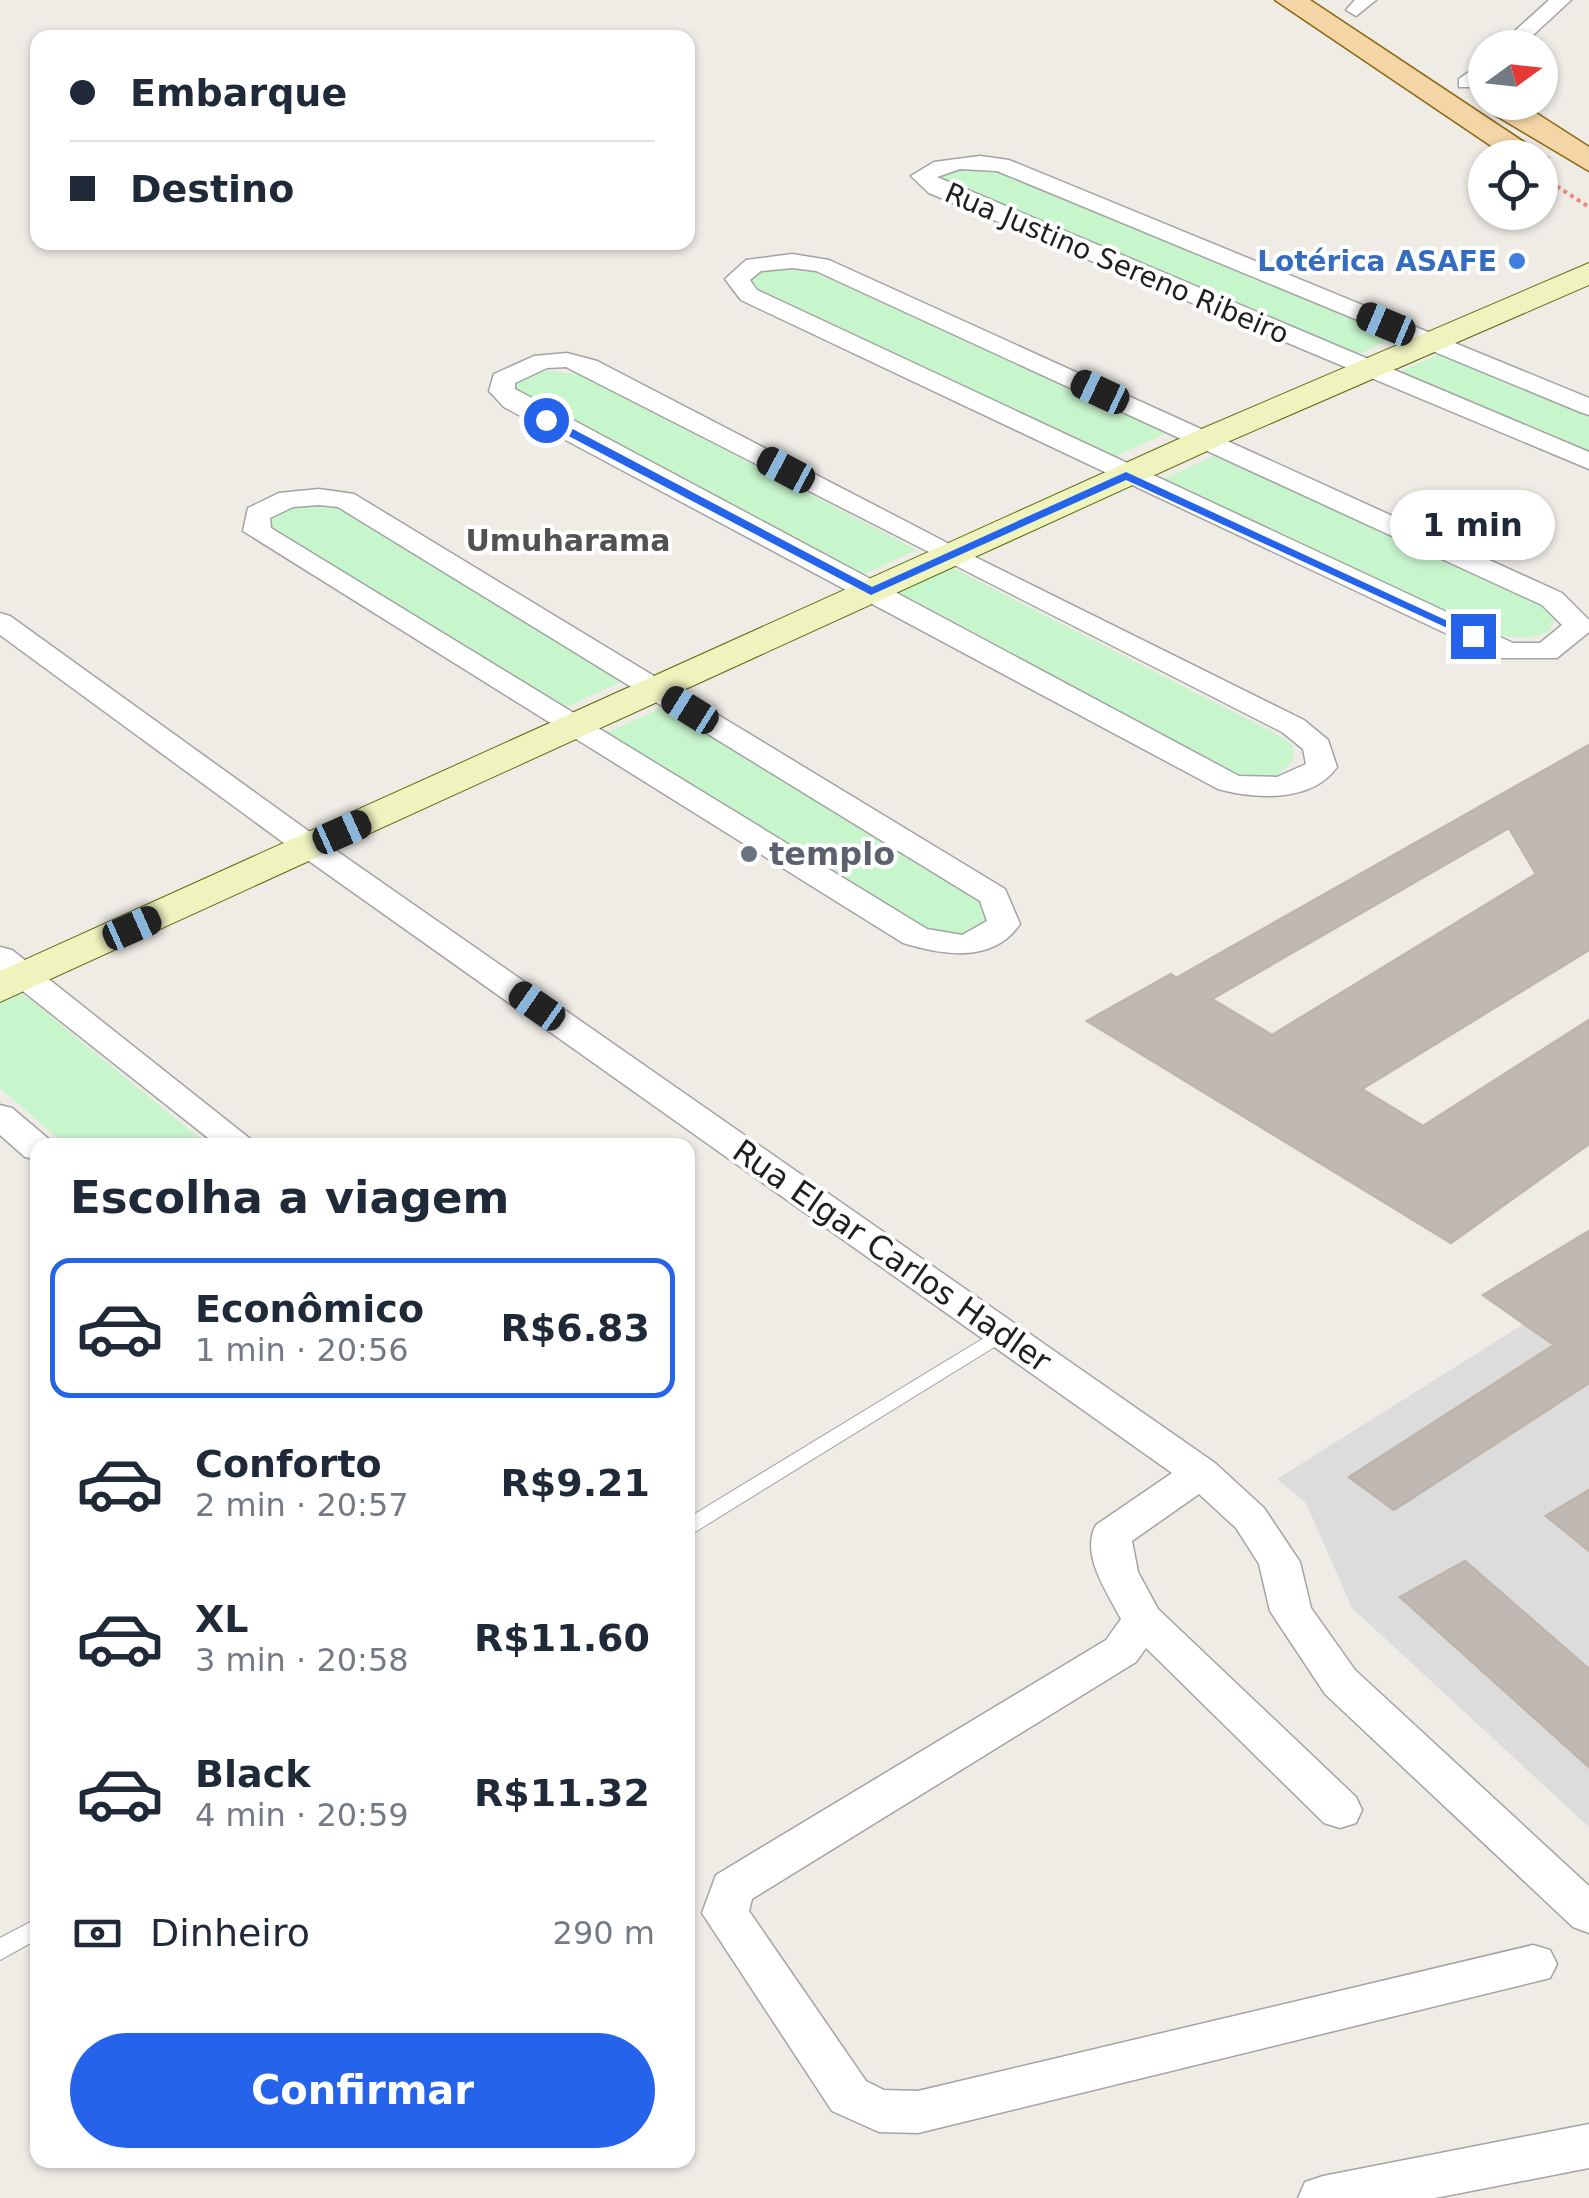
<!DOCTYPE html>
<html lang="pt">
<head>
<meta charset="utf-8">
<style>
  body { margin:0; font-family:"DejaVu Sans",sans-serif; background:#f2f2f3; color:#1f2937; height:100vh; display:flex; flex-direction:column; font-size:38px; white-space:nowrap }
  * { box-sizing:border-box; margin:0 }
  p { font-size:32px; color:#747a83 }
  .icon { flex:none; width:55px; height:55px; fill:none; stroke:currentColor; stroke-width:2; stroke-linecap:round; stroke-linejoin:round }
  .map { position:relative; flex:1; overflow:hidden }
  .panel { position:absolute; left:30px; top:1138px; width:665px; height:1030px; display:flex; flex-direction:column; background:#fff; border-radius:20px; box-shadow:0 2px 8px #0004 }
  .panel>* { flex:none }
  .hud { position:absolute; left:30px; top:30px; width:665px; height:220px; border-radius:20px; box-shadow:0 2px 8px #0004; display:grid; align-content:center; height:220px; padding:0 40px; background:#fff }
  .needle { width:65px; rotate:75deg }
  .fabs { position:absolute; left:1468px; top:30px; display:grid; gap:20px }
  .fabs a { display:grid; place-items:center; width:90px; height:90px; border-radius:50%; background:#fff; box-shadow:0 2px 8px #0004; font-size:50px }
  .end { position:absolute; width:45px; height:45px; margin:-22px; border:12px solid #2563eb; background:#fff; box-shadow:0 0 0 5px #fff }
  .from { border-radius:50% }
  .bubble { position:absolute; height:70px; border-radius:35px; background:#fff; box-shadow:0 2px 8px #0004; font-size:32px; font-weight:800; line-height:70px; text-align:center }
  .car { position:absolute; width:30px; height:60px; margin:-30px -15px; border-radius:12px; box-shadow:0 0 8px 2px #0007; background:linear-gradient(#222 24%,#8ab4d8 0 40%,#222 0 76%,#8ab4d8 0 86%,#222 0) }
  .hud b { display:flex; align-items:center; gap:35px; height:95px; font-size:38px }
  .hud b+b { border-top:2px solid #e0e1e3 }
  .hud i { width:25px; height:25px; background:#1f2937 }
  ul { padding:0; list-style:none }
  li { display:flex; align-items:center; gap:30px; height:140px; margin:0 20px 15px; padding:0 20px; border:5px solid transparent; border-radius:20px }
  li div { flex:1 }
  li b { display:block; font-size:38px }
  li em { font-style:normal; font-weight:800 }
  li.active { border-color:#2563eb }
  li>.icon { width:90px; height:90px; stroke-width:1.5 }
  h2 { padding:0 40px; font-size:45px; line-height:120px }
  .pay { display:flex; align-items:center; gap:25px; height:110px; padding:0 40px; font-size:38px }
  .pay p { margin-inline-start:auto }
  .primary-button { display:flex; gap:20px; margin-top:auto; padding:20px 40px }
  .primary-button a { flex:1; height:115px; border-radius:60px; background:#2563eb; color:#fff; font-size:40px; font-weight:800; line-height:115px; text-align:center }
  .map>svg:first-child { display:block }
  .residential { fill:#dddcdc }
  .park { fill:#c7f5cc }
  .building { fill:#bfb8b3; stroke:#bfb4aa; stroke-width:2.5; fill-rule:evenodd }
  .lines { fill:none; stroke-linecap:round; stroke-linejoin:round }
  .lane-casing { stroke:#a3a3a3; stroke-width:2 }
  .street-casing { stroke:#a3a3a3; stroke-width:3 }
  .secondary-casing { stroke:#5f6d0f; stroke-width:2 }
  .primary-casing { stroke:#8c660e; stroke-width:3 }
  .path { stroke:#ed8979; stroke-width:4; stroke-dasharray:4 4; stroke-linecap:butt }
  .lane { fill:#fff; fill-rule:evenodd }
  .street { fill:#fff; fill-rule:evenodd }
  .secondary { fill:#eff4bf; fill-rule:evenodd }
  .primary { fill:#f3d5a6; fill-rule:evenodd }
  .route { fill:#2563eb }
  .shop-dot { fill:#3f7fe0; stroke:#fff; stroke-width:4 }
  .worship-dot { fill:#6b7280; stroke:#fff; stroke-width:4 }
  .labels { text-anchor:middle; stroke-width:8; stroke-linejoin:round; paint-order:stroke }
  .far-shop-label { font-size:28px; font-weight:bold; fill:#366cbe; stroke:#fff; text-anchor:end }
  .far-street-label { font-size:28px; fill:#1f1f1f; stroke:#fff }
  .far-neighbourhood-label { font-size:30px; font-weight:bold; fill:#525252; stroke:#fff }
  .worship-label { font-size:32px; font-weight:bold; fill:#5b616d; stroke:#fff; text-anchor:start }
  .street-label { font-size:32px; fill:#1f1f1f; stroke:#fff }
</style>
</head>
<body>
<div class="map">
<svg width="1589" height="2198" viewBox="0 0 1589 2198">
  <rect width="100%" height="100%" fill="#efece6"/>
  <polygon class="residential" points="1589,1283 1589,1827 1352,1608 1306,1503 1277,1479"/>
  <g class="park">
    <polygon points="944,167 995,170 1402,334 1355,356 945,187 938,175"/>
    <polygon points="766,269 814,272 1167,433 1111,458 758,292 748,279"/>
    <polygon points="1442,353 1589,413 1589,454 1397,373"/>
    <polygon points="537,370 579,374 917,550 855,578 514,389 517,381"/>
    <polygon points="1214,456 1543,604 1556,619 1548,632 1528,638 1494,635 1161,480"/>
    <polygon points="319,502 341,508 627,679 562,709 269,528 270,514 292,504"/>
    <polygon points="949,566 1278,735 1293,746 1293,761 1272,779 1228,776 885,595"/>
    <polygon points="661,708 984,898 991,922 974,938 917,929 599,736"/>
    <polygon points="23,994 208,1145 66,1145 0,1088 0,1004"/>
  </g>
  <g class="building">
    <path d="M1589,745V950L1362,1089L1423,1126L1589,1020V1144L1451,1243L1087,1021L1171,974L1176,978ZM1509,828L1536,874L1272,1035L1212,999Z"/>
    <polygon points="1589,1231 1589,1383 1394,1510 1349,1477 1554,1345 1483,1295"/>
    <polygon points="1589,1490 1589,1551 1546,1516"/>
    <polygon points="1465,1561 1589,1669 1589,1767 1400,1597"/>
  </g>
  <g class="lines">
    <defs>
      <g id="lane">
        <polygon points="1002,1327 1009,1328 1012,1333 1009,1338 695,1532 688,1534 688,1518"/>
        <polygon points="38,1918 38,1939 0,1960 0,1938"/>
      </g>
      <g id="street">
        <polygon points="1355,0 1376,0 1356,16 1346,10"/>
        <polygon points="1549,0 1571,0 1519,48 1496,48"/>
        <polygon points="1485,60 1485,77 1473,87 1459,87 1459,79"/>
        <polygon points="980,156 1009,160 1589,398 1589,415 1580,412 997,171 960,169 937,177 1589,452 1589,469 929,193 911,176 934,162"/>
        <path d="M792,254L829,260L1562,593L1589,620V632L1557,658H1498L741,300L725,279L746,260ZM792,268L816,271L1542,605L1562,625L1540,643H1513L757,290L750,280L761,271Z"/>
        <path d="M567,353L597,361L961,550L1304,720L1328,740L1337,767C1312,803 1255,799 1218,789L504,407L489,391L494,374L534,356ZM566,367L1282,732L1303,749L1306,764L1277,777L1239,776L515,389V383L547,368Z"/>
        <path d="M319,489L354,494L1005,889L1020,924C993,964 942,955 903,943L243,531L248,508L279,493ZM319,505L338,507L980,901L987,921L962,935L927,929L271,528L270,518L293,507Z"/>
        <path d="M0,613L10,616L321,840L1215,1463L1264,1508L1300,1562L1311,1608L1355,1670L1589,1886V1933L1573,1927L1325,1694L1270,1611L1259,1564L1236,1528L1199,1494L1132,1541L1138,1572L1158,1609L1356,1797L1362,1810L1356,1823L1340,1828L1324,1823L1146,1648L1136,1662L752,1899L749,1911L866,2081L884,2090L918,2091L1533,1945L1550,1950L1557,1964L1550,1978L918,2133L879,2132L832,2111L702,1913L716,1875L1106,1640L1121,1619C1107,1592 1080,1554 1096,1525L1172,1473L299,854L0,635Z"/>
        <polygon points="0,947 12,950 258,1145 217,1145 0,973"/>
        <polygon points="0,1105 12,1108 51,1141 53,1145 38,1145 38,1160 25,1157 0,1135"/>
        <polygon points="1589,2124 1589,2168 1435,2198 1298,2198 1305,2182 1323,2176"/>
      </g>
      <polygon id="secondary" points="1589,263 1589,285 1216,447 0,1002 0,971 1192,433"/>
      <g id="primary">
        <polygon points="1275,0 1310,0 1548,158 1540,166 1540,158 1509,158"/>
        <polygon points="1494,102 1519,102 1589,147 1589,171 1495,115 1490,108"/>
      </g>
    </defs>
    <use href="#lane" class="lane-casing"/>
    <use href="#street" class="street-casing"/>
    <use href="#secondary" class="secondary-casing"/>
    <use href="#primary" class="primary-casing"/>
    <polyline class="path" points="1550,182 1589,207"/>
    <use href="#lane" class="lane"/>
    <use href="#street" class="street"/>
    <use href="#secondary" class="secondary"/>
    <use href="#primary" class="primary"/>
  </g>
  <polygon class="route" points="542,417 550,417 872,587 1126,472 1480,636 1469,638 1126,480 871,595 542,422"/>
  <circle class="shop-dot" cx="1517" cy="261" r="10"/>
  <circle class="worship-dot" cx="749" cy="854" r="10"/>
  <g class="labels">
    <g class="far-shop-label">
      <text x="1497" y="271">Lotérica ASAFE</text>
    </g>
    <g class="far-street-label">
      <text transform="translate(1117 263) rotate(23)" y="10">Rua Justino Sereno Ribeiro</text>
    </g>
    <g class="far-neighbourhood-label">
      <text x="568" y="551">Umuharama</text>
    </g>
    <g class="worship-label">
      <text x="769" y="865">templo</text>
    </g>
    <g class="street-label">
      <text transform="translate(892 1256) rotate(35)" y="11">Rua Elgar Carlos Hadler</text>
    </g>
  </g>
</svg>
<div class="fabs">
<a><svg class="needle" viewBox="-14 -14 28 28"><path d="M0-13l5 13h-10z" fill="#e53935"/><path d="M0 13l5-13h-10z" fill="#747a83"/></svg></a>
<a><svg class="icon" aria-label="locate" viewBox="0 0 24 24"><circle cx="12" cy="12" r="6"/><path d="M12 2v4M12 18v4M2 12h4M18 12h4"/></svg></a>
</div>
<i class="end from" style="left:546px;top:420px"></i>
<i class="end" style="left:1473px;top:636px"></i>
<div class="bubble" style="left:1390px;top:490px;width:165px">1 min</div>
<i class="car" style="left:1386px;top:324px;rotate:293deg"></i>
<i class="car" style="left:1100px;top:392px;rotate:295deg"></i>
<i class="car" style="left:786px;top:470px;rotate:298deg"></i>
<i class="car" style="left:690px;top:710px;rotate:302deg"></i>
<i class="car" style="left:342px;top:832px;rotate:66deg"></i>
<i class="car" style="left:132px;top:928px;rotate:66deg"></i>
<i class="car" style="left:537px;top:1006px;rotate:305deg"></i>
<div class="hud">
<b><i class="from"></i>Embarque</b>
<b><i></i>Destino</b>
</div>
<section class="panel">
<h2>Escolha a viagem</h2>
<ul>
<li class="active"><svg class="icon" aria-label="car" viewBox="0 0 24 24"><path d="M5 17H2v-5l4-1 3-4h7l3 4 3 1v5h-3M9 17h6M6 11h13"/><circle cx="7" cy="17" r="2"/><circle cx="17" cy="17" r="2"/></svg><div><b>Econômico</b><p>1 min · 20:56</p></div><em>R$6.83</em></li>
<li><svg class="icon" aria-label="car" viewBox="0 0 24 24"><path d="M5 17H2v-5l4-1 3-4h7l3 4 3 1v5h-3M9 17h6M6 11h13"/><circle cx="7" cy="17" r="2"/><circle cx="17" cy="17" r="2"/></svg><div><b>Conforto</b><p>2 min · 20:57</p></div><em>R$9.21</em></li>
<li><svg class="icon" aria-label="car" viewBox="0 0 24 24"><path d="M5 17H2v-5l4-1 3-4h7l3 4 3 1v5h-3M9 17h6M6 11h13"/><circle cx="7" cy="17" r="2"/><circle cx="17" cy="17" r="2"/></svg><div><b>XL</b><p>3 min · 20:58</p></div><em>R$11.60</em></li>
<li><svg class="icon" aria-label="car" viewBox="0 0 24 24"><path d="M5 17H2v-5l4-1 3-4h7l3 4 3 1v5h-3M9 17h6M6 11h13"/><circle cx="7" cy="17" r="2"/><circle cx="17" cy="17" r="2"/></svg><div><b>Black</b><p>4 min · 20:59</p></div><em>R$11.32</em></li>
</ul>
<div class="pay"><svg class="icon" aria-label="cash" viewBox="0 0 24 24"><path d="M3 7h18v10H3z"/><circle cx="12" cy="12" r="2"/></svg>Dinheiro<p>290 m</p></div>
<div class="primary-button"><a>Confirmar</a></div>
</section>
</div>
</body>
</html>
